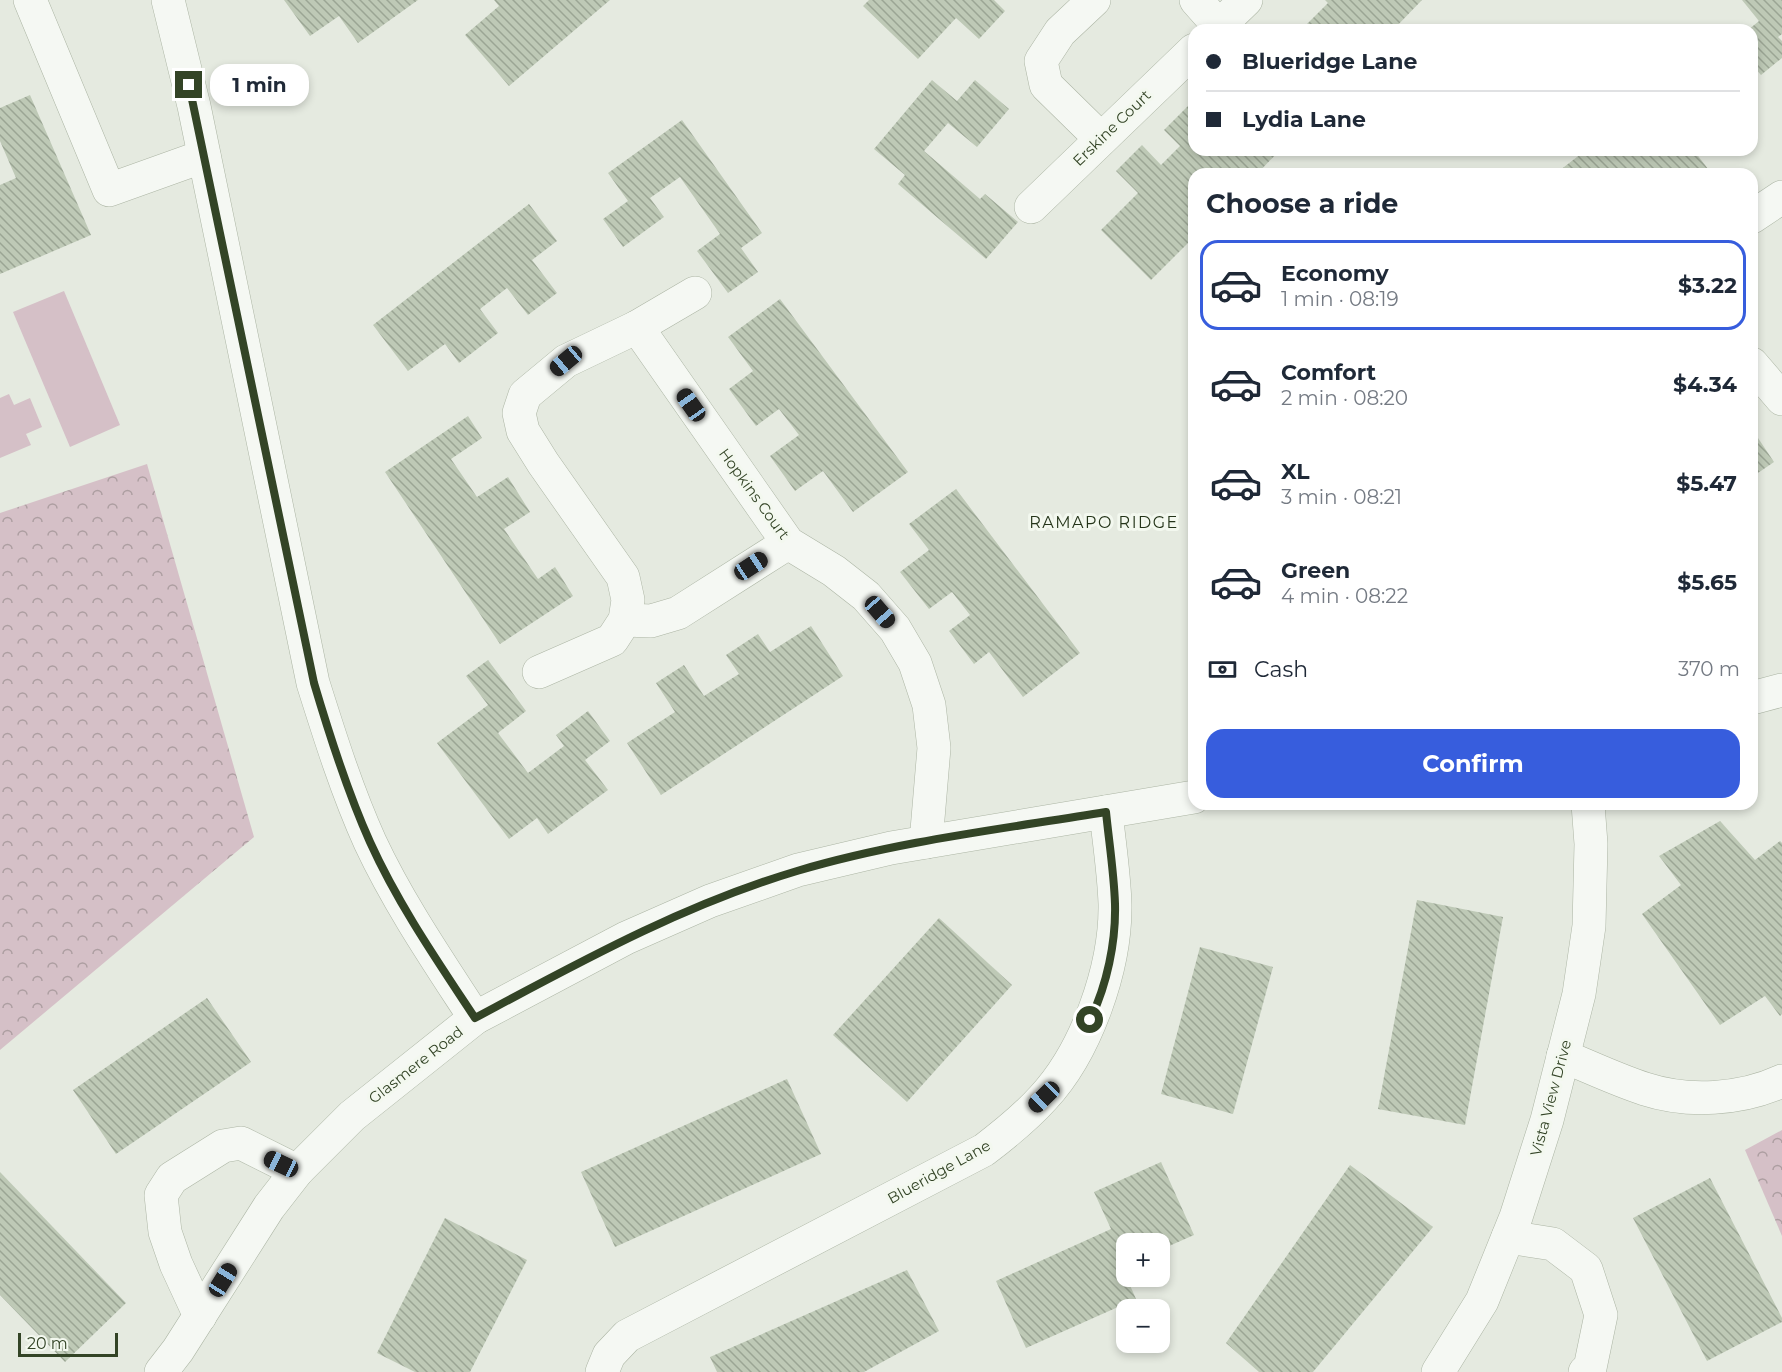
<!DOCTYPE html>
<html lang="en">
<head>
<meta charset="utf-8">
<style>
  body { margin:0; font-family:Montserrat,sans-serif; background:#f2f2f3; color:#1f2937; height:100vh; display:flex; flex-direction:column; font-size:22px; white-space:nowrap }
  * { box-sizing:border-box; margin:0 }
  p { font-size:20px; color:#747a83 }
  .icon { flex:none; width:33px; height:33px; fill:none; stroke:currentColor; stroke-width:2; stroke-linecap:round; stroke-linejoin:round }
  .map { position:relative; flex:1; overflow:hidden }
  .details { position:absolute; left:1188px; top:168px; width:570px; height:642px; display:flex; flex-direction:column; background:#fff; border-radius:18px; box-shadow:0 3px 9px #0003 }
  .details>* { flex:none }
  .banner { position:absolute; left:1188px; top:24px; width:570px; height:132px; border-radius:18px; box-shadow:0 3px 9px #0003; display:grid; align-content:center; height:132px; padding:0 18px; background:#fff }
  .buttons { position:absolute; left:1116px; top:1233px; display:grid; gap:12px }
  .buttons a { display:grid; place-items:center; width:54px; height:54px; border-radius:12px; background:#fff; box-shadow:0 3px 9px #0003; font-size:30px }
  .scale { position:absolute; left:18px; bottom:15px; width:100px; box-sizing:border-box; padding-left:6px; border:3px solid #334426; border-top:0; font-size:16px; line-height:21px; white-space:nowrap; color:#334426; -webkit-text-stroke:4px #f3f8ef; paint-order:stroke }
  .end { position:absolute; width:27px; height:27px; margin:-14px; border:8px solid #334426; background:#fff; box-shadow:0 0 0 3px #fff }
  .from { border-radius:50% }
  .bubble { position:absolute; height:42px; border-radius:18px; background:#fff; box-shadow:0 3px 9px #0003; font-size:20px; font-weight:700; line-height:42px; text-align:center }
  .car { position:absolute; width:18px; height:36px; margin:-18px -9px; border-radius:8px; box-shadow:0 0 4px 2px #0007; background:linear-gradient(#222 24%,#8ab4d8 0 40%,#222 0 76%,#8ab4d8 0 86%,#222 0) }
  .banner b { display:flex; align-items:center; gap:21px; height:57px; font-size:22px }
  .banner b+b { border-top:2px solid #e0e1e3 }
  .banner i { width:15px; height:15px; background:#1f2937 }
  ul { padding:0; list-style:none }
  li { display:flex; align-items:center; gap:18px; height:90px; margin:0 12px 9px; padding:0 6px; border:3px solid transparent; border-radius:18px }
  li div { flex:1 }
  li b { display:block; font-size:22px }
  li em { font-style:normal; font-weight:700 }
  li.active { border-color:#375ddd }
  li>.icon { width:54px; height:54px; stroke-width:1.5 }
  h2 { padding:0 18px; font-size:27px; line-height:72px }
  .pay { display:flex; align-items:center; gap:15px; height:66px; padding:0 18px; font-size:22px }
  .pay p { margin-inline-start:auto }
  .action { display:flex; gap:12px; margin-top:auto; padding:12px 18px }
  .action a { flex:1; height:69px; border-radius:18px; background:#375ddd; color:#fff; font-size:24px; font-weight:700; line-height:69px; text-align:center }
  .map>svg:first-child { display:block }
  .forest { fill:url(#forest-crowns) }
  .garden { fill:#d5c0c7 }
  .building { fill:url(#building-back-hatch) }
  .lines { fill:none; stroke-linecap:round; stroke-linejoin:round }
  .minor-casing { stroke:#acb5a4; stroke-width:34 }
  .minor { stroke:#f5f8f3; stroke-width:33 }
  .route { stroke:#334426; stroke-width:8 }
  .labels { text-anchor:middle; stroke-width:6; stroke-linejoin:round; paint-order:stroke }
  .street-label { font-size:15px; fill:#334426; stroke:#f3f8ef }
  .neighbourhood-label { font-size:16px; letter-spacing:1.5px; fill:#243419; stroke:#f3f8ef }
</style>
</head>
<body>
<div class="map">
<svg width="1782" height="1372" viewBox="0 0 1782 1372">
  <defs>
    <pattern id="forest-crowns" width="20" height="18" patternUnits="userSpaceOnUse" patternTransform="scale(1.5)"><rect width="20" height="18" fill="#d5c0c7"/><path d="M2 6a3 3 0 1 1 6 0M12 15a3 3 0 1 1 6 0" fill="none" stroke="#ad9ea1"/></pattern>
    <pattern id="building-back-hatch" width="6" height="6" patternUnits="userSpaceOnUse" patternTransform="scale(1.5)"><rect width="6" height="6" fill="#bec9b6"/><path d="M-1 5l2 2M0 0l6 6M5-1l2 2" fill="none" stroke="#9ba594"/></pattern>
  </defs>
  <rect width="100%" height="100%" fill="#e5eae0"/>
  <g class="forest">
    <polygon points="147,464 254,837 0,1050 0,513"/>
    <polygon points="1782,1130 1782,1236 1745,1150"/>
  </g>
  <g class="garden">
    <polygon points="64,291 120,425 70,447 13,312"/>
    <polygon points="9,394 14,405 30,398 42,427 26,434 31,445 0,458 0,398"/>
  </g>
  <g class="building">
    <polygon points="284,0 418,0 358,43 339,16 310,36"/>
    <polygon points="494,0 610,0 509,86 465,35 499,6"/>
    <polygon points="869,0 994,0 1005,11 979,39 956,18 918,59 863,6"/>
    <polygon points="1325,0 1422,0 1393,30 1301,30 1328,3"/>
    <polygon points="1742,0 1782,0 1782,34 1778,37 1782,41 1782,58 1761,75 1752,65 1752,30 1748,30 1759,21"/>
    <polygon points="932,80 957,101 975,80 1009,109 977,147 948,123 924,151 980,199 985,194 1018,222 986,259 898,184 905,175 874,149"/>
    <polygon points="30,95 91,235 0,274 0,185 16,178 0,141 0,108"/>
    <polygon points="1194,100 1194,150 1280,150 1257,174 1194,174 1194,237 1151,280 1101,230 1138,193 1116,171 1142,145 1161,165 1180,146 1164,130"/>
    <polygon points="682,120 762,233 741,248 758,272 728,293 697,251 720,234 680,177 650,198 664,217 623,247 603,219 628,201 608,173"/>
    <polygon points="1586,150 1697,150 1695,152 1712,174 1667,174 1663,169 1657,174 1555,174"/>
    <polygon points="529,204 557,241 532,260 557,293 528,315 507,288 480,309 498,333 459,363 445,344 408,371 373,325"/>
    <polygon points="780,299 908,472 853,512 823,471 795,491 770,456 799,435 779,409 756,426 729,389 753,371 728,337"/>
    <polygon points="468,416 482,438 451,459 477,497 508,477 530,512 504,529 538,579 555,567 573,596 500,644 385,472"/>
    <polygon points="1752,429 1774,462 1752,477"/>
    <polygon points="956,489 1080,653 1023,697 989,652 974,664 949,631 970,615 952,592 929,609 900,572 929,550 909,524"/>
    <polygon points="811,626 843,676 661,795 627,743 675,712 656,683 684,665 704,696 739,674 726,655 758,634 770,652"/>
    <polygon points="488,660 526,711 498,733 528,773 564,746 556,735 588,711 610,741 585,760 608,790 548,834 537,818 509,839 437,743 488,705 466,676"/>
    <polygon points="1720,821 1755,860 1780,841 1782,843 1782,1014 1780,1016 1765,996 1720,1025 1642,914 1681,885 1659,856"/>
    <polygon points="1417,900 1503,917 1465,1125 1378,1109"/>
    <polygon points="939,918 1012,985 907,1102 833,1035"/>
    <polygon points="1200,947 1273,967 1233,1114 1161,1094"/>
    <polygon points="207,998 251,1062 116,1154 73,1090"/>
    <polygon points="787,1079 821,1154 615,1247 581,1172"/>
    <polygon points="1161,1162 1194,1235 1160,1250 1160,1244 1126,1244 1126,1265 1122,1267 1136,1299 1026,1348 996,1281 1111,1229 1094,1192"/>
    <polygon points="1350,1165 1433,1227 1313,1372 1259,1372 1226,1343"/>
    <polygon points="0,1172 126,1303 65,1362 0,1295"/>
    <polygon points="1710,1178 1782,1318 1782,1322 1707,1361 1633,1218"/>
    <polygon points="445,1218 527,1260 470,1372 415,1372 377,1353"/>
    <polygon points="907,1270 939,1331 864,1372 717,1372 710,1357"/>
  </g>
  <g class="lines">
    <defs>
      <g id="minor">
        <polyline points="30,0 109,190 204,156"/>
        <path d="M168,0L194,106L313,683C330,737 347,791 370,842C399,904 438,961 475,1018"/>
        <polyline points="1094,0 1060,32 1041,61 1046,85 1101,139"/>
        <polyline points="1196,0 1219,26"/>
        <polyline points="1215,30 1246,0"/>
        <polyline points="1031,207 1194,50"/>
        <polyline points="1752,217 1782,197"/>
        <polyline points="637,327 788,543 834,571 866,596 895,629 915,663 929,705 934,748 926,842"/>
        <polyline points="1752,364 1782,399"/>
        <polyline points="625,620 651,621 678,613 788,543"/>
        <polyline points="539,672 612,640 625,620 628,600 623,577 543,463 523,431 519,413 525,395 566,361 637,327 695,293"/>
        <polyline points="1752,698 1782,690"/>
        <path d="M1563,1056C1590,1067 1617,1080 1645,1089C1688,1103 1741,1100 1782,1081"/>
        <polyline points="1508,1237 1553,1244 1586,1269 1601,1315 1590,1368 1585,1372"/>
        <polyline points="200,1316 176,1264 165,1232 161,1195 172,1178 223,1146 241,1143 297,1171"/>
        <polyline points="161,1372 178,1350 269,1207 297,1171 352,1116 475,1018 626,938 710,901 798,870 891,848 1194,797"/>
        <path d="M602,1372L609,1355L627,1336L984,1150C1005,1134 1025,1118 1043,1098C1086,1052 1116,968 1115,904C1114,873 1109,842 1106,812"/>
        <polyline points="1438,1372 1482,1301 1516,1217 1547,1120 1579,994 1589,926 1591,844 1588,804"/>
      </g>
    </defs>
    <use href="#minor" class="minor-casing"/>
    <use href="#minor" class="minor"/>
  </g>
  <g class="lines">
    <path class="route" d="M189,85L314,683C330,737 347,791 370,842C398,904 438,962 475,1018C580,962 683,905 797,871C898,841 1003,829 1106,812C1109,842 1114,873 1115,904C1116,942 1107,985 1090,1020"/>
  </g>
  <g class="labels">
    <g class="street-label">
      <text transform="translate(1112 128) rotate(-44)" y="5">Erskine Court</text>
      <text transform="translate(754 494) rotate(54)" y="5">Hopkins Court</text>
      <text transform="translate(416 1065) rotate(-38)" y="5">Glasmere Road</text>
      <text transform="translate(1551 1098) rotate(-75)" y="5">Vista View Drive</text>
      <text transform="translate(939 1172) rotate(-29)" y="5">Blueridge Lane</text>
    </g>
    <g class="neighbourhood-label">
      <text x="1104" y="528">RAMAPO RIDGE</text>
    </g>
  </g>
</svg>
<div class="buttons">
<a>+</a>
<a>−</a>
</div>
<div class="scale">20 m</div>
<i class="end from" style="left:1090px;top:1020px"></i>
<i class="end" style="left:189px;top:85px"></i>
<div class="bubble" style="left:210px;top:64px;width:99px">1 min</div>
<i class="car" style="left:566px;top:361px;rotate:230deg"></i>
<i class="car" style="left:691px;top:405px;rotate:325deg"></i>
<i class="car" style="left:751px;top:566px;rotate:57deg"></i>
<i class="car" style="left:880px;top:612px;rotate:139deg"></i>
<i class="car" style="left:1044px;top:1097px;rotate:226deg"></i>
<i class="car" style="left:281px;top:1164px;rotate:295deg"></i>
<i class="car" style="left:223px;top:1280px;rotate:32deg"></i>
<div class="banner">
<b><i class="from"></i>Blueridge Lane</b>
<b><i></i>Lydia Lane</b>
</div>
<section class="details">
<h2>Choose a ride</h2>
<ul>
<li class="active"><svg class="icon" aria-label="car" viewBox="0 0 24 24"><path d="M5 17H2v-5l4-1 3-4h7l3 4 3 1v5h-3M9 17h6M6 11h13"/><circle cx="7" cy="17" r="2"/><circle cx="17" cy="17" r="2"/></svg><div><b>Economy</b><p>1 min · 08:19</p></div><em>$3.22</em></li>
<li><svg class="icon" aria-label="car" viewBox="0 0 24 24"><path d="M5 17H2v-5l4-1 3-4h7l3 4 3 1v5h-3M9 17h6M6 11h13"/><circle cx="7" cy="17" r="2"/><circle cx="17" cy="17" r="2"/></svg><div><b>Comfort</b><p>2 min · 08:20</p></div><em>$4.34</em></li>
<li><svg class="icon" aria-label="car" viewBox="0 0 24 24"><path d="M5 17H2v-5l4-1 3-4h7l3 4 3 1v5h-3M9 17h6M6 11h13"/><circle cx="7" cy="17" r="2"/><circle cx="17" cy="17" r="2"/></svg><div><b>XL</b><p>3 min · 08:21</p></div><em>$5.47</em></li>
<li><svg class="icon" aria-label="car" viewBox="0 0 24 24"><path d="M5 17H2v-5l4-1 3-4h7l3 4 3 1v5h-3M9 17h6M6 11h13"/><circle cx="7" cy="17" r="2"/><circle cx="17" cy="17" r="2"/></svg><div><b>Green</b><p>4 min · 08:22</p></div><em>$5.65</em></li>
</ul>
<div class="pay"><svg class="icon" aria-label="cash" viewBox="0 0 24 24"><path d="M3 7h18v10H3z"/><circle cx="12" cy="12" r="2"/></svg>Cash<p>370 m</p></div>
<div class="action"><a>Confirm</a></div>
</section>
</div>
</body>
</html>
